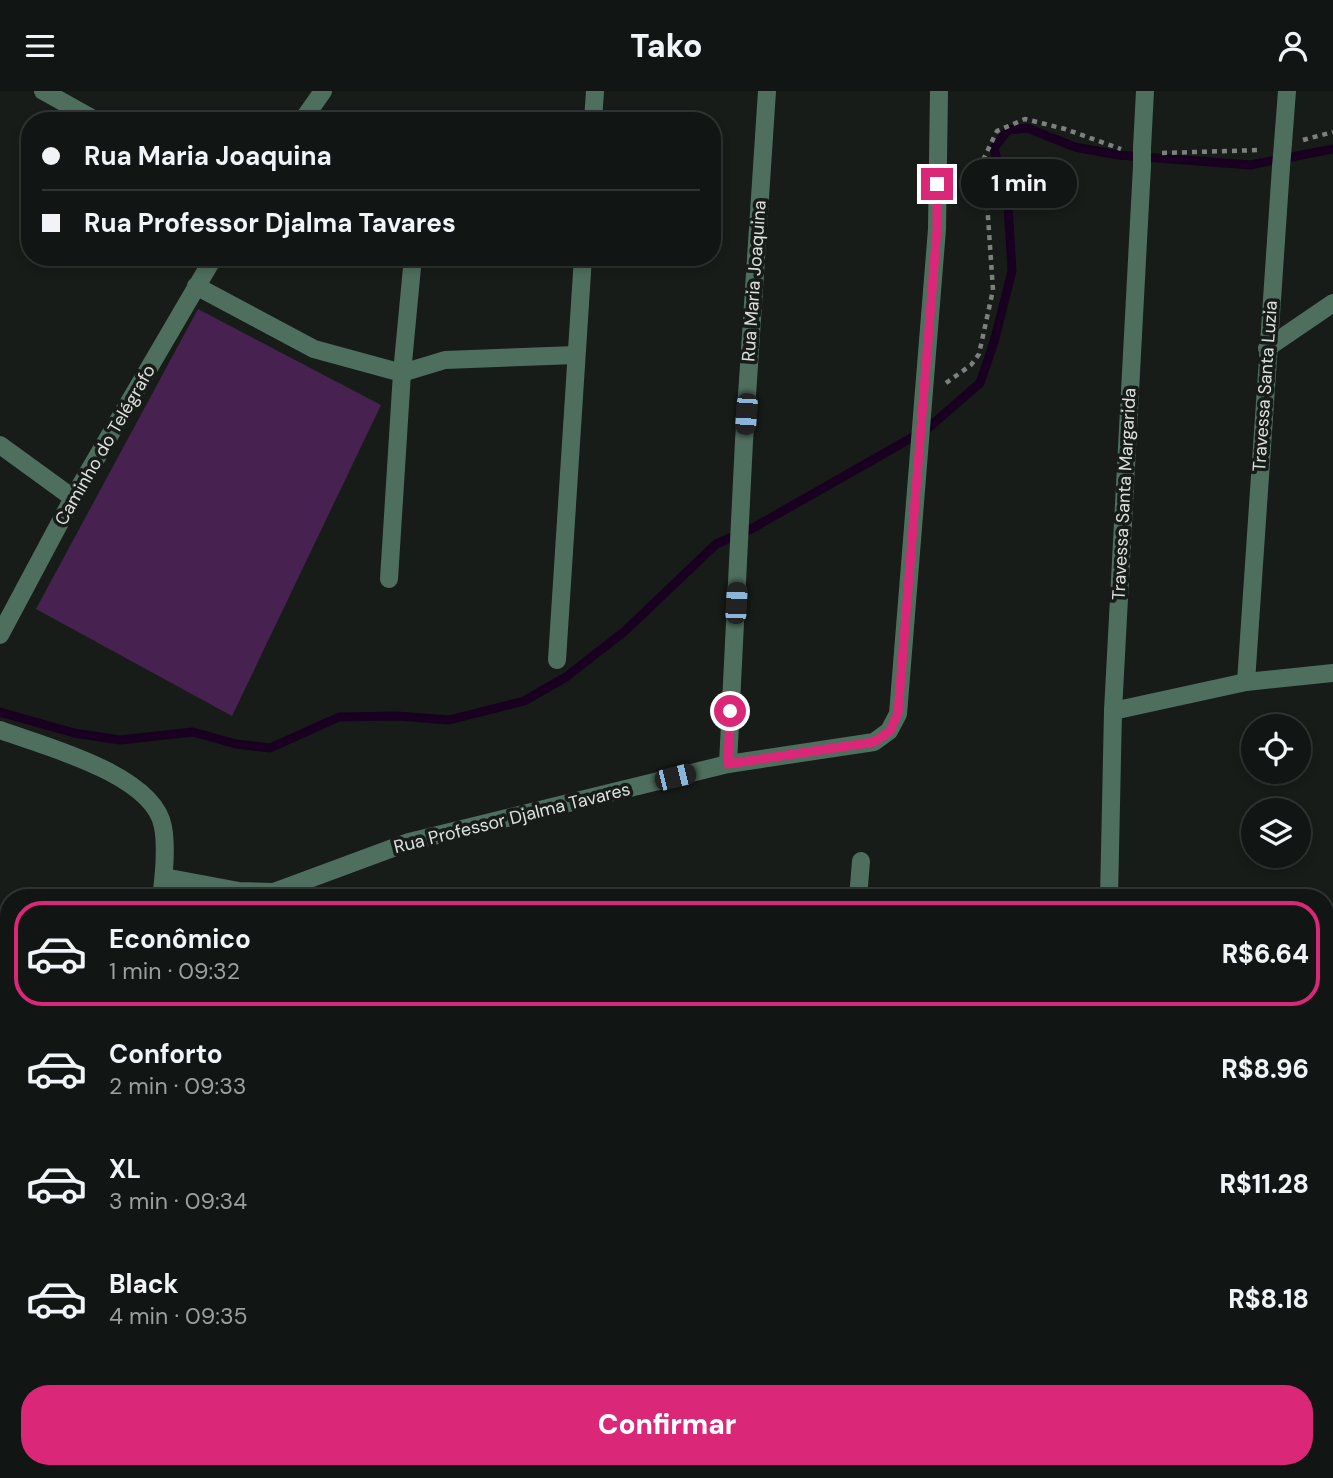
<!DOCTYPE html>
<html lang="pt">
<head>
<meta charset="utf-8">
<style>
  body { margin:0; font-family:"DM Sans",sans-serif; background:#1a1e1c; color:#f1f3f6; height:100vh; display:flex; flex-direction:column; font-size:26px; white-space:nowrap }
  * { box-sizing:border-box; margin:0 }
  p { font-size:23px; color:#9c9fa0 }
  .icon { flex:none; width:38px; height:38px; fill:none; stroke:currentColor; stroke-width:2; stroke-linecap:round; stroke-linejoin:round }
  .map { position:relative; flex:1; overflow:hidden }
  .panel { position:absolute; left:0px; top:798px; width:1334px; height:590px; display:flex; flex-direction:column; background:#111513; border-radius:28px 28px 0 0; box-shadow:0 4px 10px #0003,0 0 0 2px #303433 }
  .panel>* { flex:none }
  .top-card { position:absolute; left:21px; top:21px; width:700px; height:154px; border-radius:28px; box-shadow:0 4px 10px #0003,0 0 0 2px #303433; display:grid; align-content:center; height:154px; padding:0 21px; background:#111513 }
  .buttons { position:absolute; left:1241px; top:623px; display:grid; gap:14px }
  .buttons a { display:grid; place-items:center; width:70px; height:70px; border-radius:50%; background:#111513; box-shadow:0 4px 10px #0003,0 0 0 2px #303433; font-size:35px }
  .end { position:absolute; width:32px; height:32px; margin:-16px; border:9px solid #db2777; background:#fff; box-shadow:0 0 0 4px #fff }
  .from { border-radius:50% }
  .bubble { position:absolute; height:49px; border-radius:24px; background:#111513; box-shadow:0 4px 10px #0003,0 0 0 2px #303433; font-size:23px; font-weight:800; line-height:49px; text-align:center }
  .car { position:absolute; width:21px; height:42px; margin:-21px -10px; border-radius:9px; box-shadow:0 0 5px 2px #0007; background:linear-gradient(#222 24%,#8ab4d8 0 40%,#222 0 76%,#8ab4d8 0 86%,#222 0) }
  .top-card b { display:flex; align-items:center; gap:24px; height:66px; font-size:26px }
  .top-card b+b { border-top:2px solid #303433 }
  .top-card i { width:18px; height:18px; background:#f1f3f6 }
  ul { padding:12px 0 0; list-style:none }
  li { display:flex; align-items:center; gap:21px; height:105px; margin:0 14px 10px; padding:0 7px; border:4px solid transparent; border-radius:28px }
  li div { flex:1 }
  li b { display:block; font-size:26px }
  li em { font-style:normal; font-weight:800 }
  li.current { border-color:#db2777 }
  li>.icon { width:63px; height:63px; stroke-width:1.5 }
  .button { display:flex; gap:14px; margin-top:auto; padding:14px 21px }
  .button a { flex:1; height:80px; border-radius:28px; background:#db2777; color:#fff; font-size:28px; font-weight:800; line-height:80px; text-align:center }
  header { display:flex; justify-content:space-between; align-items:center; height:91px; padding:0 21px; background:#111513; font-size:32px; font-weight:800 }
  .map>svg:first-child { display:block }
  .green { fill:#472251 }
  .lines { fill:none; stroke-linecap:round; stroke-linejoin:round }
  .stream { stroke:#190020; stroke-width:9 }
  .path { stroke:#7d817e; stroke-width:4.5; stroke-dasharray:5 5; stroke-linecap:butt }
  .minor { stroke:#4f6f5e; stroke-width:18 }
  .minor-bridge { stroke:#4f6f5e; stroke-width:18 }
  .route { stroke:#db2777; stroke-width:9 }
  .labels { text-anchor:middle; stroke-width:7; stroke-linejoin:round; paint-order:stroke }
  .street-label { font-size:18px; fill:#dde1de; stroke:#171c19 }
</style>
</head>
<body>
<header><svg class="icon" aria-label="menu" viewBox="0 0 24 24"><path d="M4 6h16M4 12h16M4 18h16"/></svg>Tako<svg class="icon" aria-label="person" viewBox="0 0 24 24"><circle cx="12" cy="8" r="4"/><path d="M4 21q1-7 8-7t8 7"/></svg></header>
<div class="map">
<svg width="1333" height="1387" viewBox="0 0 1333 1387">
  <rect width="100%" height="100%" fill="#171c19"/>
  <g class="green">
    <polygon points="198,218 381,314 232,625 36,518"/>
    <polygon points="9,1070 9,1317 0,1367 0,1087"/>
  </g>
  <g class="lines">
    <polyline class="stream" points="0,621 74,642 120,649 193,641 236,653 270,657 339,626 397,625 449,629 524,610 566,586 625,540 716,453 753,437 927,338 980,292 994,251 1012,180 1008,114 994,57 1008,39 1027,37 1075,56 1118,64 1250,74 1333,58"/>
    <g class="path">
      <polyline points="1303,49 1333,41"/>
      <polyline points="1162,62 1261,59"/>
      <polyline points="946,292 971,274 979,263 993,199 984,67 997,40 1025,28 1065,38 1121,58"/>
    </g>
    <g class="minor">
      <polyline points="43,0 97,30"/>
      <polyline points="302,30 323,0"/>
      <polyline points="593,30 595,0"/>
      <polyline points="1283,52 1287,0"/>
      <polyline points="1142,57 1145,0"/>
      <polyline points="413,166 402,282 445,269 576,264"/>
      <polyline points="196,195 314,258 402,282 389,488"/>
      <polyline points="1267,257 1333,212"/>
      <polyline points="0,354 73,407"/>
      <polyline points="0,544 73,407 214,166"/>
      <polyline points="557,569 583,166"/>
      <polyline points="1246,591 1281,76"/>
      <polyline points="1113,620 1246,591 1333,582"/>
      <path d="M0,639C43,655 154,683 163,736C167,758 164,785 161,807"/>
      <polyline points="728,673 744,350 767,0"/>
      <polyline points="164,786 239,800 274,801 409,751 728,673 874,651 889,640 898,623 937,138 939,0"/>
      <polyline points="858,807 861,770"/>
      <polyline points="1109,807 1113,620 1142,75"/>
      <polyline points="56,1387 57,1379"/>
      <polyline points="234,1387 235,1379"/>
      <polyline points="458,1387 458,1379"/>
      <polyline points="677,1387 696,1379"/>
      <polyline points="818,1387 819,1379"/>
      <polyline points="1034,1387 1034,1379"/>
      <polyline points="1196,1387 1196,1379"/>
    </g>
    <g class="minor-bridge">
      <polyline points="1142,75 1142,57"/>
      <polyline points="1281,76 1283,52"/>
    </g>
  </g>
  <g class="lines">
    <polyline class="route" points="730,620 728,673 874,651 890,640 898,622 937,138 937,93"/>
  </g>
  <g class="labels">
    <g class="street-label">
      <text transform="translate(754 190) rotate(-86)" y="6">Rua Maria Joaquina</text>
      <text transform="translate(1265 295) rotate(-86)" y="6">Travessa Santa Luzia</text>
      <text transform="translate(105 354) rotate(-60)" y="6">Caminho do Telégrafo</text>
      <text transform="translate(1124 403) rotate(-87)" y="6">Travessa Santa Margarida</text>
      <text transform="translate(512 727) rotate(-14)" y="6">Rua Professor Djalma Tavares</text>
    </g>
  </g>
</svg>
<div class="buttons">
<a><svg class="icon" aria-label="locate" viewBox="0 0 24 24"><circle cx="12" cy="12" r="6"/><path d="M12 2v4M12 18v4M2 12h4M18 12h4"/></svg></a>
<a><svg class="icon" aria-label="layers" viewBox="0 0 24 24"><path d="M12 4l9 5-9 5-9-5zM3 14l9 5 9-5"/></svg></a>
</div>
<i class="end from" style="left:730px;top:620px"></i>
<i class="end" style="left:937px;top:93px"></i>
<div class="bubble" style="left:961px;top:68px;width:116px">1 min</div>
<i class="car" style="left:746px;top:323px;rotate:184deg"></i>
<i class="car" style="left:736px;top:512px;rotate:3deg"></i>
<i class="car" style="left:675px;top:686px;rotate:76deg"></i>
<div class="top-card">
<b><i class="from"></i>Rua Maria Joaquina</b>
<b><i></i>Rua Professor Djalma Tavares</b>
</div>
<section class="panel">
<ul>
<li class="current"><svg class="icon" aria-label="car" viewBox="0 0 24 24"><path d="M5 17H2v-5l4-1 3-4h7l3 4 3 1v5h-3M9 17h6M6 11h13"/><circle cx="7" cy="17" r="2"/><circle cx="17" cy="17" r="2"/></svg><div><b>Econômico</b><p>1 min · 09:32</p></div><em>R$6.64</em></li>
<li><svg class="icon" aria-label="car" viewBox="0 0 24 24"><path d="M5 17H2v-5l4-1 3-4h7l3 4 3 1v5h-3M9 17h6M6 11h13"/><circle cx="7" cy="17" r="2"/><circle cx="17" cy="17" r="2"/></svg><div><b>Conforto</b><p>2 min · 09:33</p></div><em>R$8.96</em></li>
<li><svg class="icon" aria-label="car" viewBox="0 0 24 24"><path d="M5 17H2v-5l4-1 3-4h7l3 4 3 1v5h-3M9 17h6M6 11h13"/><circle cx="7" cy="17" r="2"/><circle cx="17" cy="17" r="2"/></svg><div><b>XL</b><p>3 min · 09:34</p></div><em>R$11.28</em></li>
<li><svg class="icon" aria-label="car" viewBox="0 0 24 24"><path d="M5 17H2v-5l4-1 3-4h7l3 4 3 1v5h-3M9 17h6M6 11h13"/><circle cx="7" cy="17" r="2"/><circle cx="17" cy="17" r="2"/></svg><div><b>Black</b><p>4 min · 09:35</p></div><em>R$8.18</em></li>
</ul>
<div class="button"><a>Confirmar</a></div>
</section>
</div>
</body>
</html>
